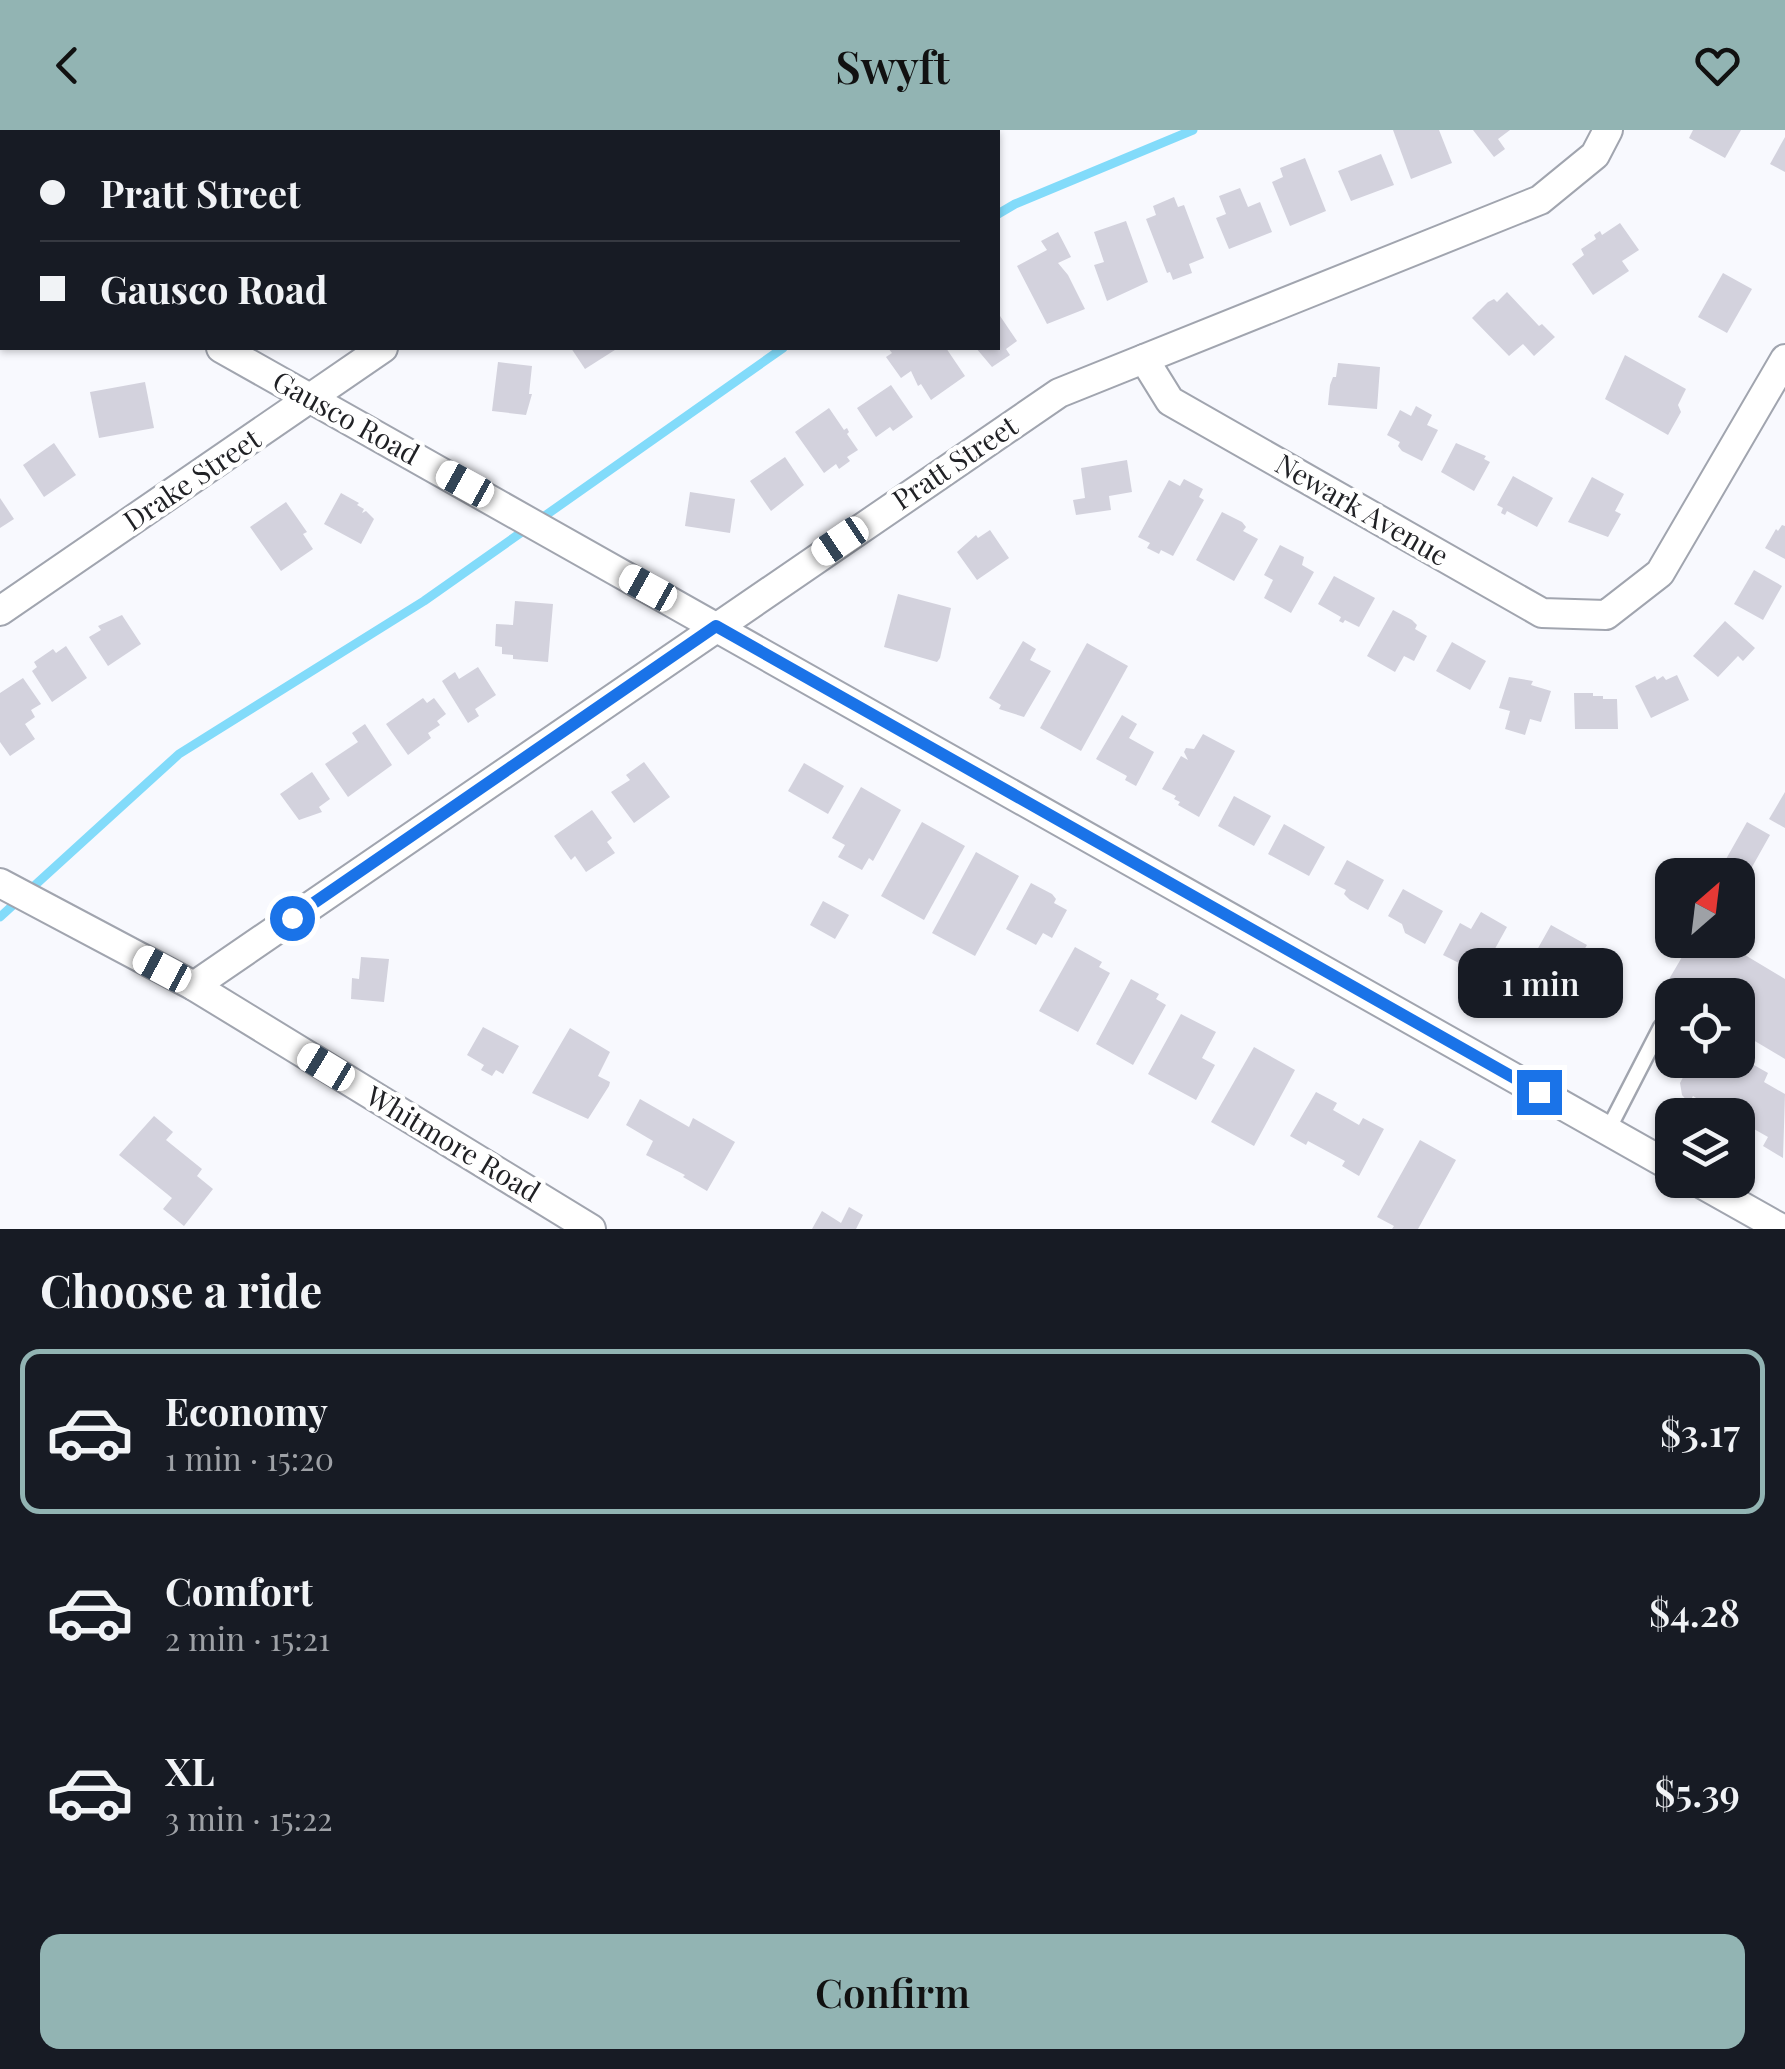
<!DOCTYPE html>
<html lang="en">
<head>
<meta charset="utf-8">
<style>
  body { margin:0; font-family:"Playfair Display",serif; background:#242831; color:#f1f3f6; height:100vh; display:flex; flex-direction:column; font-size:38px; white-space:nowrap }
  * { box-sizing:border-box; margin:0 }
  p { font-size:32px; color:#9ea1a6 }
  .icon { flex:none; width:55px; height:55px; fill:none; stroke:currentColor; stroke-width:2; stroke-linecap:round; stroke-linejoin:round }
  .map { position:relative; height:1099px; overflow:hidden }
  .sheet { display:flex; flex-direction:column; background:#171b24; flex:1 }
  .sheet>* { flex:none }
  .guide { position:absolute; left:0px; top:0px; width:1000px; height:220px; box-shadow:0 2px 8px #0004; display:grid; align-content:center; height:220px; padding:0 40px; background:#171b24 }
  .needle { width:65px; rotate:28deg }
  .tools { position:absolute; left:1655px; top:728px; display:grid; gap:20px }
  .tools a { display:grid; place-items:center; width:100px; height:100px; border-radius:20px; background:#171b24; box-shadow:0 2px 8px #0004; font-size:50px }
  .end { position:absolute; width:45px; height:45px; margin:-22px; border:12px solid #1a73e8; background:#fff; box-shadow:0 0 0 5px #fff }
  .from { border-radius:50% }
  .bubble { position:absolute; height:70px; border-radius:20px; background:#171b24; box-shadow:0 2px 8px #0004; font-size:32px; font-weight:600; line-height:70px; text-align:center }
  .car { position:absolute; width:30px; height:60px; margin:-30px -15px; border-radius:12px; box-shadow:0 0 8px 2px #0007; background:linear-gradient(#fff 24%,#345 0 40%,#fff 0 76%,#345 0 86%,#fff 0) }
  .guide b { display:flex; align-items:center; gap:35px; height:95px; font-size:38px }
  .guide b+b { border-top:2px solid #363941 }
  .guide i { width:25px; height:25px; background:#f1f3f6 }
  ul { padding:0; list-style:none }
  li { display:flex; align-items:center; gap:30px; height:165px; margin:0 20px 15px; padding:0 20px; border:5px solid transparent; border-radius:20px }
  li div { flex:1 }
  li b { display:block; font-size:38px }
  li em { font-style:normal; font-weight:600 }
  li.active { border-color:#92b4b3 }
  li>.icon { width:90px; height:90px; stroke-width:1.5 }
  h2 { padding:0 40px; font-size:45px; line-height:120px }
  .button { display:flex; gap:20px; margin-top:auto; padding:20px 40px }
  .button a { flex:1; height:115px; border-radius:20px; background:#92b4b3; color:#111; font-size:40px; font-weight:600; line-height:115px; text-align:center }
  header { display:flex; justify-content:space-between; align-items:center; height:130px; padding:0 40px; background:#92b4b3; color:#111; font-size:45px; font-weight:600 }
  .map>svg:first-child { display:block }
  .lines { fill:none; stroke-linecap:round; stroke-linejoin:round }
  .stream { stroke:#82dbfa; stroke-width:9 }
  .building { fill:#d3d2dd }
  .service-casing { stroke:#a1a5af; stroke-width:19 }
  .minor-casing { stroke:#a1a5af; stroke-width:32 }
  .service { stroke:#fff; stroke-width:14 }
  .minor { stroke:#fff; stroke-width:28 }
  .route { stroke:#1a73e8; stroke-width:12 }
  .labels { text-anchor:middle; stroke-width:9; stroke-linejoin:round; paint-order:stroke }
  .street-label { font-size:28px; fill:#202125; stroke:#fff }
</style>
</head>
<body>
<header><svg class="icon" aria-label="back" viewBox="0 0 24 24"><path d="M15 5l-7 7 7 7"/></svg>Swyft<svg class="icon" aria-label="heart" viewBox="0 0 24 24"><path d="M12 20l-8-8c-3-5 5-10 8-4 3-6 11-1 8 4z"/></svg></header>
<div class="map">
<svg width="1785" height="1099" viewBox="0 0 1785 1099">
  <rect width="100%" height="100%" fill="#f8f9fe"/>
  <g class="lines">
    <g class="stream">
      <polyline points="998,84 1015,74 1193,0"/>
      <polyline points="0,787 179,624 424,471 783,218"/>
    </g>
  </g>
  <g class="building">
    <polygon points="1393,0 1439,0 1452,33 1411,49"/>
    <polygon points="1473,0 1510,0 1498,9 1505,19 1494,27"/>
    <polygon points="1693,0 1741,0 1725,28 1689,8"/>
    <polygon points="1785,7 1785,42 1770,34"/>
    <polygon points="1381,24 1394,55 1351,71 1338,41"/>
    <polygon points="1305,28 1326,81 1290,96 1272,52 1283,47 1280,38"/>
    <polygon points="1240,58 1248,77 1260,72 1272,102 1229,119 1216,88 1226,84 1219,66"/>
    <polygon points="1174,67 1178,77 1184,75 1204,128 1189,134 1192,143 1173,150 1170,142 1167,143 1146,89 1156,85 1153,76"/>
    <polygon points="1126,91 1148,152 1107,171 1094,135 1104,132 1094,102"/>
    <polygon points="1620,93 1639,120 1622,131 1629,141 1593,165 1572,134 1584,125 1581,119 1596,109 1594,105 1600,101 1602,105"/>
    <polygon points="1058,102 1071,127 1058,133 1068,145 1085,179 1047,194 1017,136 1047,120 1041,111"/>
    <polygon points="1723,143 1752,159 1727,203 1698,187"/>
    <polygon points="1507,162 1539,196 1542,194 1555,207 1534,226 1523,214 1509,226 1472,188 1488,172 1494,169 1497,172"/>
    <polygon points="998,183 1017,211 1006,219 1010,225 992,237 976,218 998,218"/>
    <polygon points="571,218 618,218 585,239"/>
    <polygon points="888,218 946,218 965,246 931,270 921,254 918,256 911,241 901,248 886,227 892,223"/>
    <polygon points="1625,225 1686,259 1678,275 1681,282 1668,305 1605,269"/>
    <polygon points="498,232 532,236 529,264 532,264 526,285 492,281"/>
    <polygon points="1338,233 1380,237 1377,279 1328,275 1330,255 1333,247 1336,247"/>
    <polygon points="145,252 154,298 99,308 90,262"/>
    <polygon points="891,255 913,287 893,301 890,297 876,307 857,278"/>
    <polygon points="1416,276 1432,285 1427,295 1438,300 1422,331 1402,321 1398,316 1400,312 1387,305 1400,280 1411,286"/>
    <polygon points="829,278 844,300 847,298 849,302 847,304 858,320 847,327 850,331 839,339 836,334 824,343 795,302"/>
    <polygon points="54,313 76,345 44,367 23,335"/>
    <polygon points="1456,313 1486,326 1484,329 1490,332 1474,361 1441,342"/>
    <polygon points="785,327 804,355 771,381 750,351"/>
    <polygon points="1127,330 1132,362 1109,366 1111,380 1076,385 1073,370 1085,368 1081,338"/>
    <polygon points="1513,346 1553,368 1537,397 1507,381 1505,385 1501,383 1503,378 1497,375"/>
    <polygon points="1592,347 1624,364 1615,381 1621,384 1608,407 1568,392"/>
    <polygon points="1184,349 1203,359 1199,367 1204,370 1173,426 1161,420 1159,424 1147,418 1150,413 1138,407 1169,350 1180,356"/>
    <polygon points="690,362 735,369 730,403 685,396"/>
    <polygon points="341,363 359,373 357,375 364,379 362,383 366,381 374,389 361,414 324,394"/>
    <polygon points="0,368 14,389 0,398"/>
    <polygon points="286,372 307,402 303,404 313,419 281,441 250,397"/>
    <polygon points="1222,382 1242,392 1246,397 1243,401 1258,409 1234,451 1196,430"/>
    <polygon points="1782,395 1785,396 1785,429 1765,418 1776,399 1778,401"/>
    <polygon points="990,400 1009,428 977,450 957,422 976,405 978,408"/>
    <polygon points="1280,415 1304,427 1302,435 1314,442 1291,483 1264,468 1273,450 1264,445"/>
    <polygon points="1754,440 1782,456 1763,490 1734,474"/>
    <polygon points="1334,446 1375,468 1359,497 1345,490 1343,493 1339,491 1341,487 1318,474"/>
    <polygon points="898,464 951,478 940,528 937,532 884,517"/>
    <polygon points="515,471 553,474 548,532 513,529 513,525 502,524 502,517 495,516 496,494 513,495"/>
    <polygon points="1393,480 1412,490 1417,495 1415,499 1427,506 1414,531 1404,526 1395,542 1367,526"/>
    <polygon points="122,485 141,514 108,536 89,507 101,500 98,496"/>
    <polygon points="1725,491 1755,518 1743,531 1738,526 1718,547 1693,526"/>
    <polygon points="1023,511 1036,519 1030,530 1051,541 1024,587 999,579 1001,575 989,568"/>
    <polygon points="1452,512 1486,531 1470,560 1436,541"/>
    <polygon points="1087,513 1128,536 1081,621 1040,598"/>
    <polygon points="66,516 87,548 52,572 32,541 37,537 34,532 53,519 56,523"/>
    <polygon points="478,537 496,565 475,579 479,586 468,593 442,551 455,542 459,549"/>
    <polygon points="1677,545 1689,570 1651,588 1635,556 1655,546 1657,550 1663,546 1666,550"/>
    <polygon points="1509,547 1533,551 1531,555 1551,561 1541,592 1530,589 1525,605 1505,599 1510,581 1499,578"/>
    <polygon points="23,548 41,574 31,580 35,587 25,594 35,609 10,626 0,612 0,563"/>
    <polygon points="1574,563 1593,563 1593,566 1603,566 1603,569 1617,569 1618,599 1575,599"/>
    <polygon points="423,568 427,573 434,568 446,584 437,591 440,595 428,603 431,608 408,625 386,594"/>
    <polygon points="1122,585 1137,594 1129,608 1154,622 1136,656 1125,650 1127,646 1096,629"/>
    <polygon points="365,594 392,635 348,667 325,634 358,612 352,603"/>
    <polygon points="1203,604 1235,621 1199,687 1178,675 1180,672 1174,669 1176,666 1162,659 1181,626 1188,630 1184,622 1186,618 1194,619"/>
    <polygon points="644,632 670,667 634,693 611,662 630,650 626,645"/>
    <polygon points="804,633 844,656 828,684 788,661"/>
    <polygon points="312,642 330,669 319,677 322,682 299,690 280,664"/>
    <polygon points="861,657 901,680 873,731 869,728 862,740 838,727 845,715 832,708"/>
    <polygon points="1785,662 1785,698 1769,689"/>
    <polygon points="1234,666 1271,686 1254,716 1218,696"/>
    <polygon points="592,680 612,708 607,712 615,723 586,742 575,726 571,730 554,706"/>
    <polygon points="922,692 965,716 924,790 881,766"/>
    <polygon points="1747,692 1770,705 1738,762 1738,745 1717,745"/>
    <polygon points="1284,694 1325,717 1309,746 1268,724"/>
    <polygon points="976,722 1019,746 975,826 932,803"/>
    <polygon points="1347,730 1384,750 1368,780 1350,770 1344,764 1346,760 1334,754"/>
    <polygon points="1031,753 1052,764 1056,769 1054,773 1067,780 1052,808 1043,803 1036,815 1006,799"/>
    <polygon points="1403,759 1443,781 1425,814 1405,803 1402,794 1388,786"/>
    <polygon points="823,771 849,785 835,809 810,795"/>
    <polygon points="1481,782 1507,797 1481,844 1443,825 1460,793 1471,799"/>
    <polygon points="1551,795 1587,815 1571,842 1594,855 1576,886 1518,854"/>
    <polygon points="1692,810 1720,810 1785,849 1785,929 1738,901 1738,865 1679,865 1665,856"/>
    <polygon points="1075,817 1102,832 1099,837 1110,843 1078,902 1039,881"/>
    <polygon points="361,827 389,829 384,872 351,869 352,848 359,849"/>
    <polygon points="1131,849 1159,864 1156,869 1166,875 1133,935 1096,914"/>
    <polygon points="1181,884 1216,902 1202,928 1215,935 1196,970 1148,944"/>
    <polygon points="483,897 519,916 503,944 496,940 492,946 481,940 484,935 467,925"/>
    <polygon points="570,898 610,922 598,946 610,952 609,956 588,989 532,963"/>
    <polygon points="1254,917 1295,940 1254,1016 1211,992"/>
    <polygon points="1738,926 1768,943 1764,952 1785,964 1783,1028 1763,1016 1768,1007 1738,990 1738,985 1722,985 1693,966 1689,973 1682,965 1680,953 1692,930 1738,930"/>
    <polygon points="1316,962 1337,973 1333,980 1359,995 1363,988 1384,999 1359,1046 1342,1036 1345,1031 1308,1011 1306,1015 1290,1006"/>
    <polygon points="640,969 689,997 693,988 735,1012 707,1061 683,1047 685,1045 646,1025 653,1011 626,995"/>
    <polygon points="154,986 173,1002 166,1010 202,1039 197,1046 213,1059 184,1096 163,1079 172,1068 119,1025"/>
    <polygon points="1420,1010 1456,1030 1418,1099 1392,1099 1394,1096 1377,1087"/>
    <polygon points="849,1077 863,1085 856,1099 812,1099 822,1081 841,1093"/>
  </g>
  <g class="lines">
    <defs>
      <polyline id="service" points="1608,1000 1661,897"/>
      <g id="minor">
        <polyline points="470,2 470,0"/>
        <polyline points="700,2 704,0"/>
        <polyline points="0,115 2,116"/>
        <polyline points="221,218 1672,1037"/>
        <polyline points="1144,229 1170,271 1542,483 1606,485 1660,443 1785,229"/>
        <polyline points="0,481 383,218"/>
        <polyline points="0,753 194,856 591,1099"/>
        <polyline points="194,856 1059,263 1540,70 1595,25 1608,0"/>
        <polyline points="1695,1050 1782,1099"/>
      </g>
    </defs>
    <use href="#service" class="service-casing"/>
    <use href="#minor" class="minor-casing"/>
    <use href="#service" class="service"/>
    <use href="#minor" class="minor"/>
  </g>
  <g class="lines">
    <polyline class="route" points="292,788 716,496 1539,962"/>
  </g>
  <g class="labels">
    <g class="street-label">
      <text transform="translate(346 288) rotate(29)" y="10">Gausco Road</text>
      <text transform="translate(955 333) rotate(-34)" y="10">Pratt Street</text>
      <text transform="translate(192 350) rotate(-34)" y="10">Drake Street</text>
      <text transform="translate(1362 380) rotate(30)" y="10">Newark Avenue</text>
      <text transform="translate(453 1014) rotate(31)" y="10">Whitmore Road</text>
    </g>
  </g>
</svg>
<div class="tools">
<a><svg class="needle" viewBox="-14 -14 28 28"><path d="M0-13l5 13h-10z" fill="#e53935"/><path d="M0 13l5-13h-10z" fill="#9ea1a6"/></svg></a>
<a><svg class="icon" aria-label="locate" viewBox="0 0 24 24"><circle cx="12" cy="12" r="6"/><path d="M12 2v4M12 18v4M2 12h4M18 12h4"/></svg></a>
<a><svg class="icon" aria-label="layers" viewBox="0 0 24 24"><path d="M12 4l9 5-9 5-9-5zM3 14l9 5 9-5"/></svg></a>
</div>
<i class="end from" style="left:292px;top:788px"></i>
<i class="end" style="left:1539px;top:962px"></i>
<div class="bubble" style="left:1458px;top:818px;width:165px">1 min</div>
<i class="car" style="left:465px;top:354px;rotate:299deg"></i>
<i class="car" style="left:840px;top:411px;rotate:236deg"></i>
<i class="car" style="left:648px;top:458px;rotate:299deg"></i>
<i class="car" style="left:162px;top:839px;rotate:298deg"></i>
<i class="car" style="left:326px;top:937px;rotate:301deg"></i>
<div class="guide">
<b><i class="from"></i>Pratt Street</b>
<b><i></i>Gausco Road</b>
</div>
</div>
<section class="sheet">
<h2>Choose a ride</h2>
<ul>
<li class="active"><svg class="icon" aria-label="car" viewBox="0 0 24 24"><path d="M5 17H2v-5l4-1 3-4h7l3 4 3 1v5h-3M9 17h6M6 11h13"/><circle cx="7" cy="17" r="2"/><circle cx="17" cy="17" r="2"/></svg><div><b>Economy</b><p>1 min · 15:20</p></div><em>$3.17</em></li>
<li><svg class="icon" aria-label="car" viewBox="0 0 24 24"><path d="M5 17H2v-5l4-1 3-4h7l3 4 3 1v5h-3M9 17h6M6 11h13"/><circle cx="7" cy="17" r="2"/><circle cx="17" cy="17" r="2"/></svg><div><b>Comfort</b><p>2 min · 15:21</p></div><em>$4.28</em></li>
<li><svg class="icon" aria-label="car" viewBox="0 0 24 24"><path d="M5 17H2v-5l4-1 3-4h7l3 4 3 1v5h-3M9 17h6M6 11h13"/><circle cx="7" cy="17" r="2"/><circle cx="17" cy="17" r="2"/></svg><div><b>XL</b><p>3 min · 15:22</p></div><em>$5.39</em></li>
</ul>
<div class="button"><a>Confirm</a></div>
</section>
</body>
</html>
